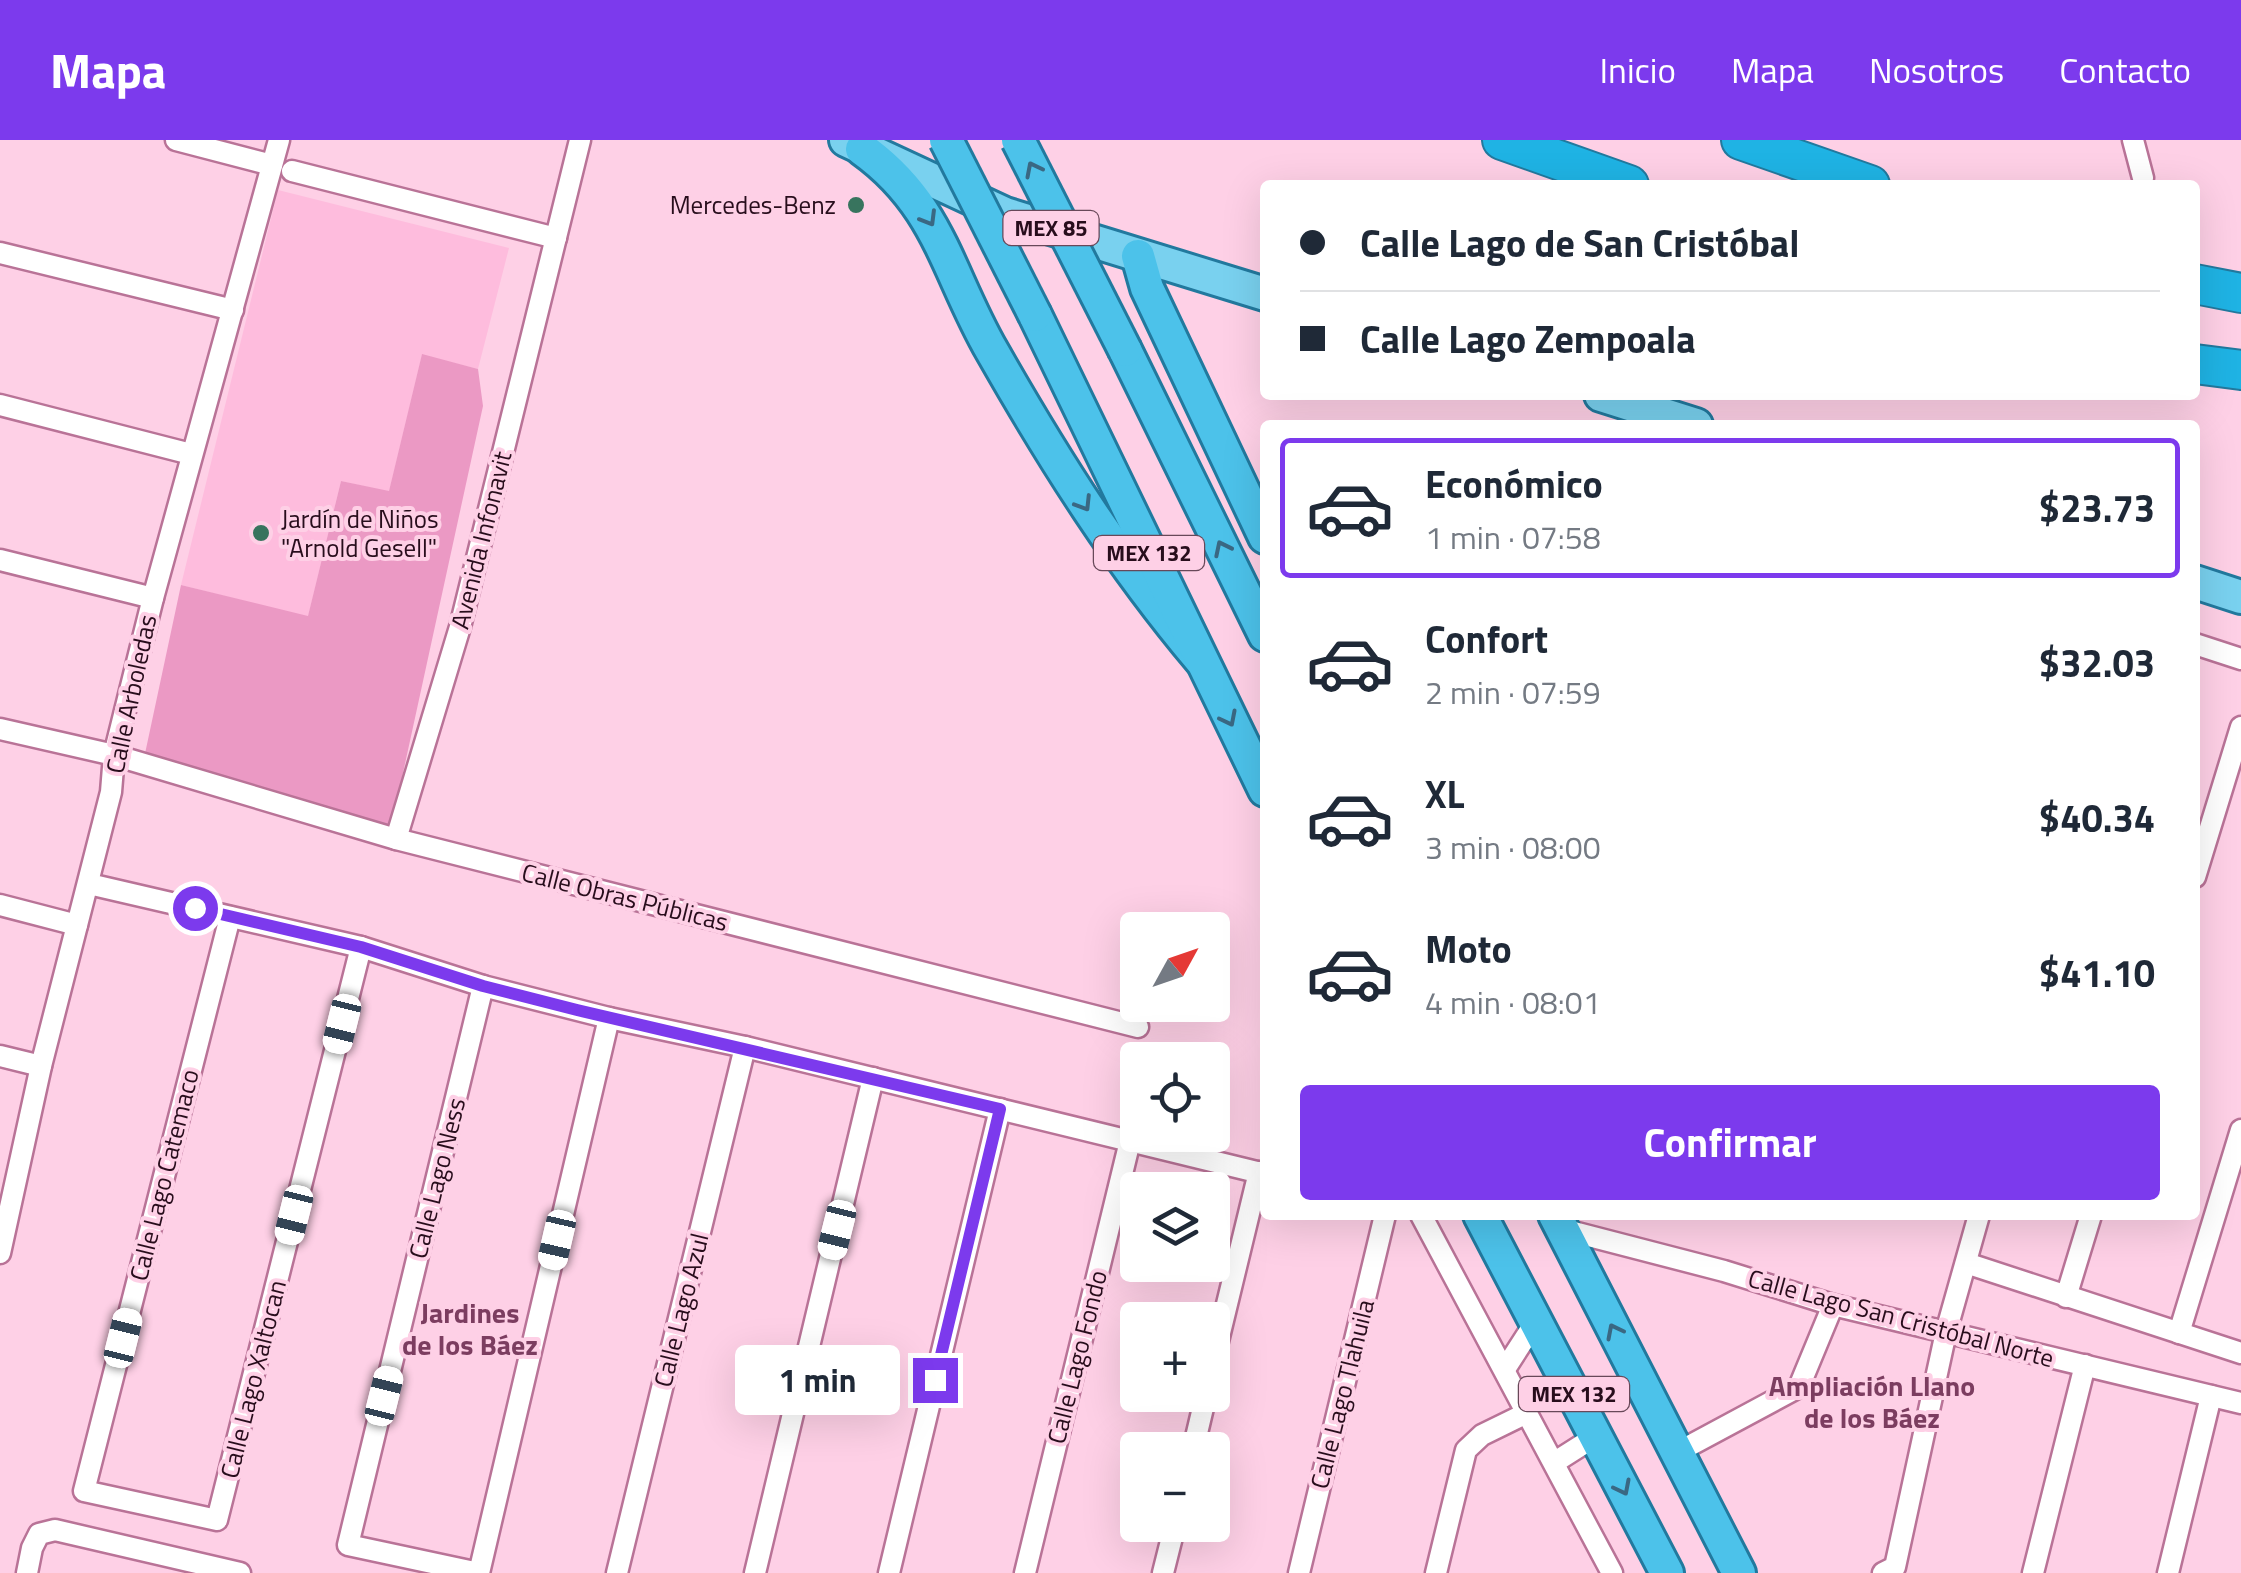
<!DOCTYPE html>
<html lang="es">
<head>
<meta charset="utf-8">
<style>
  body { margin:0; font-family:"Titillium Web",sans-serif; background:#f6f6f7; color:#1f2937; height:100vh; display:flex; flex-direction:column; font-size:38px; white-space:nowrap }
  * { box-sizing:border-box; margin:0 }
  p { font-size:32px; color:#747a83 }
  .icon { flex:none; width:55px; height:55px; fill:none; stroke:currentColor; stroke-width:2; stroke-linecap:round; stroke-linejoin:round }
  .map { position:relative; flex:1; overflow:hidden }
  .drawer { position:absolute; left:1260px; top:280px; width:940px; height:800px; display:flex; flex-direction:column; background:#fff; border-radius:10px; box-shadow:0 10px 40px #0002 }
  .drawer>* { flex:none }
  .guide { position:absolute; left:1260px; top:40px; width:940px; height:220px; border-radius:10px; box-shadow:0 10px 40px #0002; display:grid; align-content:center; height:220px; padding:0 40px; background:#fff }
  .needle { width:65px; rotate:50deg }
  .fabs { position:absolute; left:1120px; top:772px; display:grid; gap:20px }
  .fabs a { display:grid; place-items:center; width:110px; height:110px; border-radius:10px; background:#fff; box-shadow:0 10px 40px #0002; font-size:50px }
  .end { position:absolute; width:45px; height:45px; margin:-22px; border:12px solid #7c3aed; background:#fff; box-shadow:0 0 0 5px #fff }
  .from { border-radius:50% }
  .bubble { position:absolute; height:70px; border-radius:10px; background:#fff; box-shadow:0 10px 40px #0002; font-size:32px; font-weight:700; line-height:70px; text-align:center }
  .car { position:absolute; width:30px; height:60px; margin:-30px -15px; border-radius:12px; box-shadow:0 0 8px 2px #0007; background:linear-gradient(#fff 24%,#345 0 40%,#fff 0 76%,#345 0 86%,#fff 0) }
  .guide b { display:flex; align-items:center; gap:35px; height:95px; font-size:38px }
  .guide b+b { border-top:2px solid #e0e1e3 }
  .guide i { width:25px; height:25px; background:#1f2937 }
  ul { padding:18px 0 0; list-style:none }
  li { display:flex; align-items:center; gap:30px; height:140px; margin:0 20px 15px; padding:0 20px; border:5px solid transparent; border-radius:10px }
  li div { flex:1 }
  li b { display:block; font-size:38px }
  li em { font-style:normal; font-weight:700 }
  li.current { border-color:#7c3aed }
  li>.icon { width:90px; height:90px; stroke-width:1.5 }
  .primary-button { display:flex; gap:20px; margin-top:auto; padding:20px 40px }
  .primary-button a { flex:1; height:115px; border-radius:10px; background:#7c3aed; color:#fff; font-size:40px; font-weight:700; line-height:115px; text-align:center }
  header { display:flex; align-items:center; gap:60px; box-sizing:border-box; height:140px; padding:0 50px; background:#7c3aed; color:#fff }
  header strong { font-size:48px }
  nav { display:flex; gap:55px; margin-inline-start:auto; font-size:35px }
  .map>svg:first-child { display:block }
  .built { fill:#febcdd }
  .green { fill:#eb99c4 }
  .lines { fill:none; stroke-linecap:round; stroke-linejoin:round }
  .minor-casing { stroke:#b97397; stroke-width:25 }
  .primary-casing { stroke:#22799e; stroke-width:38 }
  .trunk-casing { stroke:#22799e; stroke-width:38 }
  .motorway-casing { stroke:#22799e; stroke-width:42 }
  .minor { stroke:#fff; stroke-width:20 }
  .primary { stroke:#79d1ef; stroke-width:32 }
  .trunk { stroke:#4cc2ea; stroke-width:32 }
  .motorway { stroke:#1fb3e4; stroke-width:38 }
  .trunk-bridge-casing { stroke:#22799e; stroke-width:38; stroke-linecap:butt }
  .trunk-bridge { stroke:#4cc2ea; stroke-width:32 }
  .oneway { stroke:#3a6883 }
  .route { stroke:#7c3aed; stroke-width:12 }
  .poi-dot { fill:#38745e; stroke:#fed0e6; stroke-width:4 }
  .labels { text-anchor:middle; stroke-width:8; stroke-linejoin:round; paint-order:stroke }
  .shield { fill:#fed0e6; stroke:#684859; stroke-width:2.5 }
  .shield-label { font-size:22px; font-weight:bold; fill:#280d1c }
  .poi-label { font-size:25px; fill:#280d1c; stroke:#fed0e6; text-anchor:end }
  .street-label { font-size:25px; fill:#280d1c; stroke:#fed0e6 }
  .neighbourhood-label { font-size:28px; font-weight:bold; fill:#7c3d60; stroke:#fed0e6 }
</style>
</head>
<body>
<header>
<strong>Mapa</strong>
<nav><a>Inicio</a><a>Mapa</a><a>Nosotros</a><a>Contacto</a></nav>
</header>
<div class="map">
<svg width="2241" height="1433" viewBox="0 0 2241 1433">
  <rect width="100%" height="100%" fill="#fed0e6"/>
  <polygon class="built" points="278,50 509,108 478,229 422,215 389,352 341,341 308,477 181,445"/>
  <polygon class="green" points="422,214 478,229 483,266 391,688 143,623 181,445 308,476 341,341 389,351"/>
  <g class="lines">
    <defs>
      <g id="minor">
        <polyline points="176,0 272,25"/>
        <polyline points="2133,0 2143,38"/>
        <polyline points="292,31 556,98"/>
        <polyline points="0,113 233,170"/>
        <polyline points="0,265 191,314"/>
        <polyline points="0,420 153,458"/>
        <polyline points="2195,504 2241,519"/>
        <polyline points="0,589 114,615 396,699 1138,887"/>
        <polyline points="396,699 460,487 580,0"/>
        <polyline points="2195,737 2241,587"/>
        <polyline points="89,744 361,807 483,846 609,878 745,907 1265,1034"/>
        <polyline points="0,765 77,785"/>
        <polyline points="230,777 84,1351 217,1380 361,807"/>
        <polyline points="483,846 348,1405 479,1433 609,878"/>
        <polyline points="0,916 41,926"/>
        <polyline points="1421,1075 1612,1433"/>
        <polyline points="1562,1089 1724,1131 1833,1165 2241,1263"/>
        <polyline points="0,1113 41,926 111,652 114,615 153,458 279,0"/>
        <polyline points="1966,1123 2241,1213"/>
        <polyline points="2066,1157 2091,1075"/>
        <polyline points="2179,1193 2241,990"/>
        <polyline points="1212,1226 1259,1032"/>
        <polyline points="1505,1229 1536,1181"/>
        <polyline points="1193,1310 1206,1255"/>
        <polyline points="1676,1313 1799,1247 1833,1165"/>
        <polyline points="1555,1322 1596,1296"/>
        <polyline points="27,1433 32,1408 39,1394 55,1390 240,1433"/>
        <polyline points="617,1433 745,907"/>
        <polyline points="755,1433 873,938"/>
        <polyline points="889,1433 1000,969"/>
        <polyline points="1025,1433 1130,1001"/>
        <polyline points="1163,1433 1175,1385"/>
        <polyline points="1299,1433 1385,1075"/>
        <polyline points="1436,1433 1466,1310 1482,1295 1527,1273"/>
        <polyline points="1883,1433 1895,1427 1946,1192 1979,1075"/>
        <polyline points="2033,1433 2085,1225"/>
        <polyline points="2168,1433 2211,1256"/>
      </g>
      <g id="primary">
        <polyline points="846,0 1005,74 1265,154"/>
        <polyline points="1601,255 1696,285"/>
        <polyline points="2195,442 2241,457"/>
      </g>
      <g id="trunk">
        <path d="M862,9C940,65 947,133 992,211C1054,320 1120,424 1201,520"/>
        <polyline points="1138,116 1147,148 1265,397"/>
        <polyline points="1035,175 1265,650"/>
        <polyline points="1125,210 1265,495"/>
        <polyline points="1480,1075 1667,1433"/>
        <polyline points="1555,1075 1739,1433"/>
      </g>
      <g id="motorway">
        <polyline points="1502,0 1629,45"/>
        <polyline points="1741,0 1870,45"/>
        <polyline points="2195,144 2241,153"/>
        <polyline points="2195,224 2241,230"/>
      </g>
    </defs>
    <use href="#minor" class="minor-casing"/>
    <use href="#primary" class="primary-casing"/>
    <use href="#trunk" class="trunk-casing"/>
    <use href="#motorway" class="motorway-casing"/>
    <use href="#minor" class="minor"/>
    <use href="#primary" class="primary"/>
    <use href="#trunk" class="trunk"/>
    <use href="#motorway" class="motorway"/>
    <defs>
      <g id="trunk-bridge">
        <polyline points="946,0 1035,175"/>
        <polyline points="1018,0 1125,210"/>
      </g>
    </defs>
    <use href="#trunk-bridge" class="trunk-bridge-casing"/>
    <use href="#trunk-bridge" class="trunk-bridge"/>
  </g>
  <defs><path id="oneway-chevron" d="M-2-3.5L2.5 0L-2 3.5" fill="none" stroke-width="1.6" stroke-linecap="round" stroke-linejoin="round" transform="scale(2.5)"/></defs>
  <g class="oneway">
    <use href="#oneway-chevron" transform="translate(1033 29) rotate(-117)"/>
    <use href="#oneway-chevron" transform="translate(929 79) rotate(59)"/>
    <use href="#oneway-chevron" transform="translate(1084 364) rotate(58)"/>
    <use href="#oneway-chevron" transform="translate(1222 408) rotate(-116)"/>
    <use href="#oneway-chevron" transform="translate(1229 579) rotate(63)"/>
    <use href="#oneway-chevron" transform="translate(1614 1191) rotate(-117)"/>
    <use href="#oneway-chevron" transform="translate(1623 1348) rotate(63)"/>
  </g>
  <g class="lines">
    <polyline class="route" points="195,768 361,807 483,846 577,870 1000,969 935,1240"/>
  </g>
  <g class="poi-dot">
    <circle cx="856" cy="65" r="10"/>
    <circle cx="261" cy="393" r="10"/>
  </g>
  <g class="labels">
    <g class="shield">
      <rect x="1003.5" y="71" width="95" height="34" rx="8"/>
      <rect x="1094" y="396" width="110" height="34" rx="8"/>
      <rect x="1519" y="1237" width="110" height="34" rx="8"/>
    </g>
    <g class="shield-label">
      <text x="1051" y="96">MEX 85</text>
      <text x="1149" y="421">MEX 132</text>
      <text x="1574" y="1262">MEX 132</text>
    </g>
    <g class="poi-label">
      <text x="836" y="74">Mercedes-Benz</text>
      <text x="281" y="388" text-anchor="start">Jardín de Niños<tspan x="281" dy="29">"Arnold Gesell"</tspan></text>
    </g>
    <g class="street-label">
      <text transform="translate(481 400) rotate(-76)" y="9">Avenida Infonavit</text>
      <text transform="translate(131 554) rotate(-78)" y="9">Calle Arboledas</text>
      <text transform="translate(625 757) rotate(14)" y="9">Calle Obras Públicas</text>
      <text transform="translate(164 1035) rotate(-76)" y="9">Calle Lago Catemaco</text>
      <text transform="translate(437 1038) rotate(-76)" y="9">Calle Lago Ness</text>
      <text transform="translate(681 1170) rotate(-76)" y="9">Calle Lago Azul</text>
      <text transform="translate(1901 1178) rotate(15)" y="9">Calle Lago San Cristóbal Norte</text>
      <text transform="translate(1077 1217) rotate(-76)" y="9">Calle Lago Fondo</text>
      <text transform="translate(253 1239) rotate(-76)" y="9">Calle Lago Xaltocan</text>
      <text transform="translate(1342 1254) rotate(-76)" y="9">Calle Lago Tlahuila</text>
    </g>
    <g class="neighbourhood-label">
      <text x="470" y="1183">Jardines<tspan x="470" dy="32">de los Báez</tspan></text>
      <text x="1872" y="1256">Ampliación Llano<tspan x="1872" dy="32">de los Báez</tspan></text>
    </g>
  </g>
</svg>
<div class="fabs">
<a><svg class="needle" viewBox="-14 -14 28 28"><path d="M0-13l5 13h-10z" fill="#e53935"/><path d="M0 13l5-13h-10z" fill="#747a83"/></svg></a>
<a><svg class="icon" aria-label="locate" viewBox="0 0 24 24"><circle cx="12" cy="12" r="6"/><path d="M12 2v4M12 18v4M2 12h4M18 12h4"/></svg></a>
<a><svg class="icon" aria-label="layers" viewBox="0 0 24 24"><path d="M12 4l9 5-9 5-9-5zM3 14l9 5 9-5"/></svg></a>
<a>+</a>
<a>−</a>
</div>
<i class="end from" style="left:195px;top:768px"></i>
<i class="end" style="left:935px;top:1240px"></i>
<div class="bubble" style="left:735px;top:1205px;width:165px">1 min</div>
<i class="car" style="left:342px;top:884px;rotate:194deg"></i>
<i class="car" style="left:294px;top:1075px;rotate:194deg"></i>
<i class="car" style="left:837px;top:1090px;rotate:194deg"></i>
<i class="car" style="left:557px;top:1100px;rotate:193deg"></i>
<i class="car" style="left:123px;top:1198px;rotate:14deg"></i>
<i class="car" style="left:384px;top:1256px;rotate:14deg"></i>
<div class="guide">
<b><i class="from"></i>Calle Lago de San Cristóbal</b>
<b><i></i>Calle Lago Zempoala</b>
</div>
<section class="drawer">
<ul>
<li class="current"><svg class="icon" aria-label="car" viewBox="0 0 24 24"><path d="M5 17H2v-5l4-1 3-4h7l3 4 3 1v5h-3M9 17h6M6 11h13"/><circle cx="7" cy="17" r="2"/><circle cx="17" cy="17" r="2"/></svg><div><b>Económico</b><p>1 min · 07:58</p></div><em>$23.73</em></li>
<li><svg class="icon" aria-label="car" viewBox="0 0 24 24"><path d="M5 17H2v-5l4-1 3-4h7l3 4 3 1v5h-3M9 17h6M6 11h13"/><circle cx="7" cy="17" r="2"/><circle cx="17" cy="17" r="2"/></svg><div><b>Confort</b><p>2 min · 07:59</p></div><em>$32.03</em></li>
<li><svg class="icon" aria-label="car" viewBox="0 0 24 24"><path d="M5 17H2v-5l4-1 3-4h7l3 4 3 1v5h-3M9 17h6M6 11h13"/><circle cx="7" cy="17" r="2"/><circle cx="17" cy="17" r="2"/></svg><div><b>XL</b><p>3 min · 08:00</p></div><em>$40.34</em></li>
<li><svg class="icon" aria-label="car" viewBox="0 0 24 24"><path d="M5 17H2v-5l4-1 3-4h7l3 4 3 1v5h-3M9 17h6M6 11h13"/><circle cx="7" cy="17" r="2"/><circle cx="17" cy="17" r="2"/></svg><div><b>Moto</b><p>4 min · 08:01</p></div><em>$41.10</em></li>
</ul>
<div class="primary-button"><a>Confirmar</a></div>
</section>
</div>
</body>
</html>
